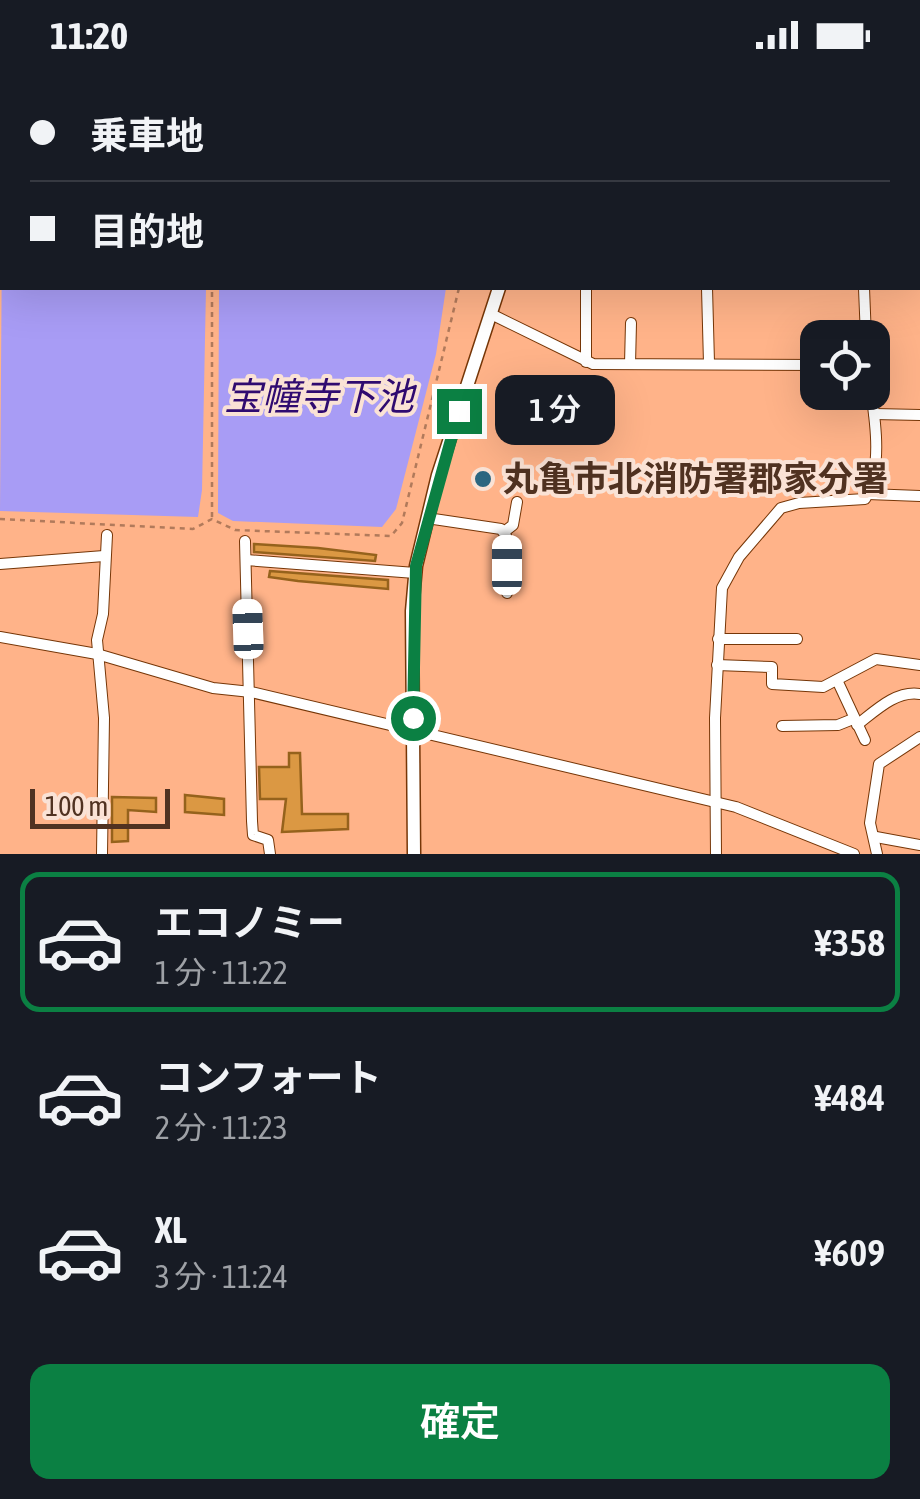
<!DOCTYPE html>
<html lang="ja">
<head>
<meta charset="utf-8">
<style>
  body { margin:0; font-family:"Asap Condensed","Noto Sans JP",sans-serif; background:#242831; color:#f1f3f6; height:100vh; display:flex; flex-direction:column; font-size:38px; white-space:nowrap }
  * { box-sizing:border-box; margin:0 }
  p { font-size:32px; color:#9ea1a6 }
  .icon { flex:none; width:55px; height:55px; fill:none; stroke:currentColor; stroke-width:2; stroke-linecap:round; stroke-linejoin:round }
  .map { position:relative; height:784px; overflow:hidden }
  .details { display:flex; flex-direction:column; background:#171b24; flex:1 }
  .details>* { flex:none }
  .banner { position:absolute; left:0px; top:0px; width:920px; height:220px; box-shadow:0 10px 40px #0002; display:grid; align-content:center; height:220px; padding:0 30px; background:#171b24 }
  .fabs { position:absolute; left:800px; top:250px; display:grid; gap:20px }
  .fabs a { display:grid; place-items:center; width:90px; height:90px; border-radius:20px; background:#171b24; box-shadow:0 10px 40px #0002; font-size:50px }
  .scale { position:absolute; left:30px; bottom:25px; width:140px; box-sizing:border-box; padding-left:10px; border:5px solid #503221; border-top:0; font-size:28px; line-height:35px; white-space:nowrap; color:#503221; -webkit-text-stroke:8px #fae2d5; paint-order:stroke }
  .end { position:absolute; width:45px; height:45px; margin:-22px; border:12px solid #0b8043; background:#fff; box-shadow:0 0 0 5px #fff }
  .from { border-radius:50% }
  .bubble { position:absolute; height:70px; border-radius:20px; background:#171b24; box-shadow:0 10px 40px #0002; font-size:32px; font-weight:600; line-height:70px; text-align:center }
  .car { position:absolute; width:30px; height:60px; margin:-30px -15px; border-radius:12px; box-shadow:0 0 8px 2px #0007; background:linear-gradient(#fff 24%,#345 0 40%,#fff 0 76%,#345 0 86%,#fff 0) }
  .banner b { display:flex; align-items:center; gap:35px; height:95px; font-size:38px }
  .banner b+b { border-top:2px solid #363941 }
  .banner i { width:25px; height:25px; background:#f1f3f6 }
  ul { padding:18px 0 0; list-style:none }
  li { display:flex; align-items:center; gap:30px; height:140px; margin:0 20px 15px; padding:0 10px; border:5px solid transparent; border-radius:20px }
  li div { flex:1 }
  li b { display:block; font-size:38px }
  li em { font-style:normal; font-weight:600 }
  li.on { border-color:#0b8043 }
  li>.icon { width:90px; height:90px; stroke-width:1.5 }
  .action { display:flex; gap:20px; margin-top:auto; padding:20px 30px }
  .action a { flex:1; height:115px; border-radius:20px; background:#0b8043; color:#fff; font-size:40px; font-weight:600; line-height:115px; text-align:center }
  .status { display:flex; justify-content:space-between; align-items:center; height:70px; padding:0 50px; background:#171b24; direction:ltr }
  .status svg { height:28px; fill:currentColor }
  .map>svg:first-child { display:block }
  .water { fill:#a89cf5 }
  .building { fill:#db9843; stroke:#95621c; stroke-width:2.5 }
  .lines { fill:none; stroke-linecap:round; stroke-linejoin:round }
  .minor-casing { stroke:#763607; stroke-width:12 }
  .tertiary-casing { stroke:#763607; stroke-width:15 }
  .path { stroke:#b17a5b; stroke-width:2.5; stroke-dasharray:5 5; stroke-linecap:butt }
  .minor { stroke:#fff; stroke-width:10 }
  .tertiary { stroke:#fff; stroke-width:12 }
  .route { stroke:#0b8043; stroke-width:12 }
  .poi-dot { fill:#2d6680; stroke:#fae2d5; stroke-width:4 }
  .labels { text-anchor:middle; stroke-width:8; stroke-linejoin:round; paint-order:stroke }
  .poi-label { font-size:35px; font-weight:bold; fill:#503221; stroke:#fae2d5; text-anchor:start }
  .water-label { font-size:38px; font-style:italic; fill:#2f0a70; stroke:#fae2d5 }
</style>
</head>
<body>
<div class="status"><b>11:20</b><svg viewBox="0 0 49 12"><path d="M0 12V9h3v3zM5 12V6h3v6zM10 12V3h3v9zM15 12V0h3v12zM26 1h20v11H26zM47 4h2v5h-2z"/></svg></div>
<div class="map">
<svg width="920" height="784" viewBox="0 0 920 784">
  <rect width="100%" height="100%" fill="#ffb389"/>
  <g class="water">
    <polygon points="2,165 2,218 206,218 202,420 198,447 0,441"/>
    <polygon points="219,218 446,218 436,284 396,439 382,457 233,451 218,443"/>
  </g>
  <g class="building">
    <polygon points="254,474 318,478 376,485 375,491 254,482"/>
    <polygon points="270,501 388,510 388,519 298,511 269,507"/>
    <polygon points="289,683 300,683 302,744 348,744 348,759 282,762 286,729 260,729 259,697 289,697"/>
    <polygon points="185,725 224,729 224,745 185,742"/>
    <polygon points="112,727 156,728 156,742 128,740 128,771 112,772"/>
  </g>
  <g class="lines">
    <defs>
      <g id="minor">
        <polyline points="757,2 758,0"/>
        <polyline points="869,2 869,0"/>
        <polyline points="918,46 920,46"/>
        <polyline points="918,201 920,201"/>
        <polyline points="707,218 709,293"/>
        <polyline points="864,218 866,268"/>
        <polyline points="491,244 593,294 818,295"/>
        <polyline points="586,292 586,218"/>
        <polyline points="630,294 631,253"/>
        <polyline points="874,344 920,345"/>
        <polyline points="868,424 920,426"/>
        <polyline points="427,448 501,459 506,466 507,523"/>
        <polyline points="504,462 513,455 517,432"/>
        <polyline points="245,471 252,751 253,765 268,770 270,784"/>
        <polyline points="246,490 415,503"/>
        <polyline points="0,494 104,486"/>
        <polyline points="0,567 97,584 213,618 251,622 736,737 854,784"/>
        <polyline points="718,569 797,569"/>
        <polyline points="717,595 772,597 772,614 823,617 876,589 920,595"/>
        <polyline points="837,610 865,670"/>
        <path d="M857,655C875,641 896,620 920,624"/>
        <polyline points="782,656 838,655 853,649"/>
        <polyline points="876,767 920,775"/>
        <polyline points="102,784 104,648 97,570 103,544 107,465"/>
        <path d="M716,784L715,648L722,518L739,487L781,438L799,433L865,429C882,399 876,355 871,322"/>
        <polyline points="877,784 870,753 879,694 920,667"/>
      </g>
      <g id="tertiary">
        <polyline points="552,2 552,0"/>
        <polyline points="414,784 412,541 416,496 438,405 499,218"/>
      </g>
    </defs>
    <use href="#minor" class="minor-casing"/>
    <use href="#tertiary" class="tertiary-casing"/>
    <g class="path">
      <polyline points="145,2 145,0"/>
      <polyline points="503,2 503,0"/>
      <polyline points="0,152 2,152"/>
      <polyline points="212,447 212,218"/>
      <polyline points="0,449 193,459 212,449 235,460 391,466 402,453 459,218"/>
    </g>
    <use href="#minor" class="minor"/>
    <use href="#tertiary" class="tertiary"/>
  </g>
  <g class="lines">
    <polyline class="route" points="413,648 416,496 459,341"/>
  </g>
  <circle class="poi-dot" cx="483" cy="409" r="10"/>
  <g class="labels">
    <g class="poi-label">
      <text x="503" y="421">丸亀市北消防署郡家分署</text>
    </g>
    <g class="water-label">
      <text x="319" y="340">宝幢寺下池</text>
    </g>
  </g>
</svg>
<div class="fabs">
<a><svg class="icon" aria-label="locate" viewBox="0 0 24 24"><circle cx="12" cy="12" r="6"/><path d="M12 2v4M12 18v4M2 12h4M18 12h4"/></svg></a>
</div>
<div class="scale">100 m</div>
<i class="end from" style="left:413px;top:648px"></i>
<i class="end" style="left:459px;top:341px"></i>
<div class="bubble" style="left:495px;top:305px;width:120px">1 分</div>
<i class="car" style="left:507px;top:495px;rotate:0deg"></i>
<i class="car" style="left:248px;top:559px;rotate:358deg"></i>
<div class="banner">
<b><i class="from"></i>乗車地</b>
<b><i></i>目的地</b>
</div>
</div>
<section class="details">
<ul>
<li class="on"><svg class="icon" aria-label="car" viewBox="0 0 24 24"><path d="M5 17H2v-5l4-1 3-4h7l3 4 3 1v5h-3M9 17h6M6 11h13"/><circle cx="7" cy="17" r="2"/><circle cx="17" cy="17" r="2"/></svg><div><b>エコノミー</b><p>1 分 · 11:22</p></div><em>¥358</em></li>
<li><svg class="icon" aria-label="car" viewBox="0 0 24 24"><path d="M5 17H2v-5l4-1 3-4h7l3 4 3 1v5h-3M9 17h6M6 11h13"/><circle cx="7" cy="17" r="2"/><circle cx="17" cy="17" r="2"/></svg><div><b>コンフォート</b><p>2 分 · 11:23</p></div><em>¥484</em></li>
<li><svg class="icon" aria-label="car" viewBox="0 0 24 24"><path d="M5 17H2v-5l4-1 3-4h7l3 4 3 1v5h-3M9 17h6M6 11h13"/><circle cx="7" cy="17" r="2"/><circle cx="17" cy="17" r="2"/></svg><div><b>XL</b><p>3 分 · 11:24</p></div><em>¥609</em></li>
</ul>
<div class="action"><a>確定</a></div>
</section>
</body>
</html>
